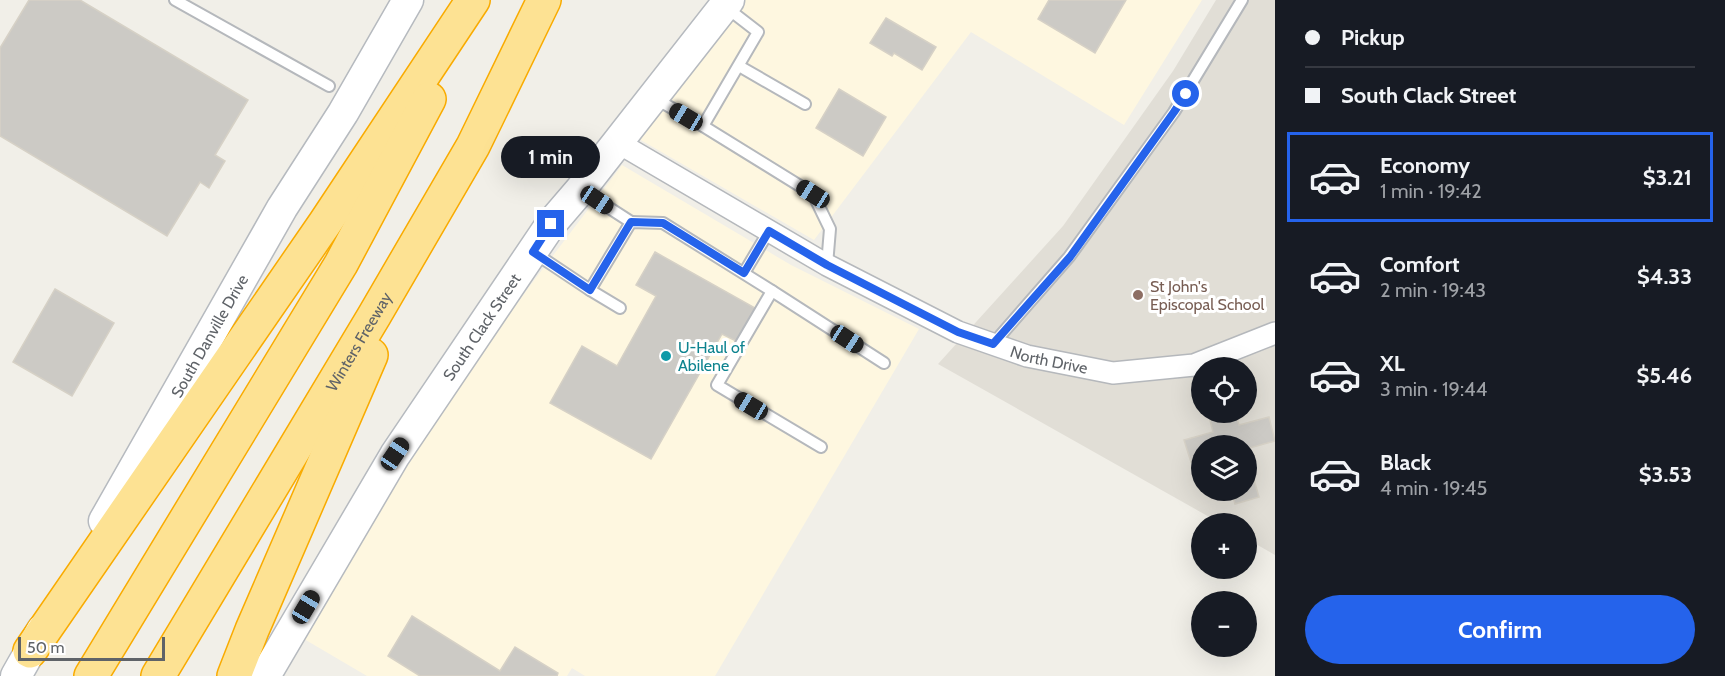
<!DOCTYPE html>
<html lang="en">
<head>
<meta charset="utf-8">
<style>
  body { margin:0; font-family:Cabin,sans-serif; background:#20242c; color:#f1f3f6; height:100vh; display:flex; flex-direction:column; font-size:22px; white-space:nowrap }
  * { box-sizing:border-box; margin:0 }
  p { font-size:20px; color:#9ea1a6 }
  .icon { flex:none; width:33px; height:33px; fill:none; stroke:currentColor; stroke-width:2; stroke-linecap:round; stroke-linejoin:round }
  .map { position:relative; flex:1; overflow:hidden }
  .details { display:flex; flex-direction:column; background:#171b24; width:450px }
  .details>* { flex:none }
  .guide { display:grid; align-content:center; height:132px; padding:0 30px; background:#171b24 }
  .tools { position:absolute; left:1191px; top:357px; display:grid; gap:12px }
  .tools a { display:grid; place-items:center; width:66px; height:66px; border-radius:50%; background:#171b24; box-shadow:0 6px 24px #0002; font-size:30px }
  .scale { position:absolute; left:18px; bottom:15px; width:147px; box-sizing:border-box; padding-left:6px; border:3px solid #5f6368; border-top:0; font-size:16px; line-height:21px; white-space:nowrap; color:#5f6368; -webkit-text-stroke:4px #fff; paint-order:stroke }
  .end { position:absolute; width:27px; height:27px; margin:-14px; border:8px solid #2563eb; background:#fff; box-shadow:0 0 0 3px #fff }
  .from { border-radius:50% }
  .bubble { position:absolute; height:42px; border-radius:21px; background:#171b24; box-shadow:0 6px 24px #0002; font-size:20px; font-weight:700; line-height:42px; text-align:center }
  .car { position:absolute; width:18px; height:36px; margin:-18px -9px; border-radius:8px; box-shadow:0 0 4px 2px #0007; background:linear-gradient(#222 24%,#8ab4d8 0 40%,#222 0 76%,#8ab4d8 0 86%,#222 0) }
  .guide b { display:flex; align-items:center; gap:21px; height:57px; font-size:22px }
  .guide b+b { border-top:2px solid #363941 }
  .guide i { width:15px; height:15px; background:#f1f3f6 }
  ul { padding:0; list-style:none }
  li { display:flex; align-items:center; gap:18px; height:90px; margin:0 12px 9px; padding:0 18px; border:3px solid transparent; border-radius:0px }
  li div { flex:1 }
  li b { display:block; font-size:22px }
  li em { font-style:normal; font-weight:700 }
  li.current { border-color:#2563eb }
  li>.icon { width:54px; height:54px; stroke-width:1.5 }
  .primary-button { display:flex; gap:12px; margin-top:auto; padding:12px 30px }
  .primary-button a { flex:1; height:69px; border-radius:36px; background:#2563eb; color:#fff; font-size:24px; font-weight:700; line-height:69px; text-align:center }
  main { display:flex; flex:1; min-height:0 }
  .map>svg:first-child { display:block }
  .commercial { fill:#fef7e0 }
  .education { fill:#e1ded6; fill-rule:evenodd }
  .building { fill:#cccac5; stroke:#d6d1c6; stroke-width:1.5 }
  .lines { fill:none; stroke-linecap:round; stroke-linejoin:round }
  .service-casing { stroke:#b5b8bc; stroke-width:14 }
  .minor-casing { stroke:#b5b8bc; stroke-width:24 }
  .secondary-casing { stroke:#b6babf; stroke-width:33 }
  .motorway-casing { stroke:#f9ab00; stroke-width:36 }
  .service { stroke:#fff; stroke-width:10 }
  .minor { stroke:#fff; stroke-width:21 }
  .secondary { stroke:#fff; stroke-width:30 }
  .motorway { stroke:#fde293; stroke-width:33 }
  .route { stroke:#2563eb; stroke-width:8 }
  .education-dot { fill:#8d6e63; stroke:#fff; stroke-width:2 }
  .culture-dot { fill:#0f9aa8; stroke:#fff; stroke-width:2 }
  .labels { text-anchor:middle; stroke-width:6; stroke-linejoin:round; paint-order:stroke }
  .education-label { font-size:16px; fill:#785e54; stroke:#fff; text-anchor:start }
  .street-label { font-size:16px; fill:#5f6368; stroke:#fff }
  .culture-label { font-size:16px; fill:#0d838f; stroke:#fff; text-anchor:start }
</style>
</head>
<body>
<main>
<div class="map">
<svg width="1275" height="676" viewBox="0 0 1275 676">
  <rect width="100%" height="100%" fill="#f1efe8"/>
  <g class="commercial">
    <polygon points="745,0 1202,0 1124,125 971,32 814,240 639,139"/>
    <polygon points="622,165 791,265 919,329 715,676 585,676 572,668 567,676 367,676 304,639 434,419 529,287"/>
  </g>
  <path class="education" d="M1216,0H1275V555L1247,539L1246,524L1220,523L938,364L1063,226L1173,71ZM1202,368H1246V412H1202ZM1202,446H1246V490H1202Z"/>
  <g class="building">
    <polygon points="29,0 80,0 248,100 215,155 225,161 209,188 200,182 167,236 0,136 0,48"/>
    <polygon points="1049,0 1126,0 1095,53 1038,19"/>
    <polygon points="886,18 936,47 922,70 894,53 892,56 870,43"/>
    <polygon points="839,89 886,117 863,156 816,128"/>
    <polygon points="655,252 755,308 736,341 722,334 651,459 550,403 582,346 617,366 656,296 636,285"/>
    <polygon points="55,289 114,323 72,396 13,362"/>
    <polygon points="1208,412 1235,412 1239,425 1269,417 1275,441 1246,449 1246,446 1202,446 1202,459 1191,462 1184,440 1213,432"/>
    <polygon points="1246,452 1259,497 1235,504 1231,490 1246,490"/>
    <polygon points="412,616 500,671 515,647 558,673 557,676 420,676 388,656"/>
  </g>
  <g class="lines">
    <defs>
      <g id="service">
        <polyline points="175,0 329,86"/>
        <polyline points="739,66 805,104"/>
        <polyline points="656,99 703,126 758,32 727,8"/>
        <polyline points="703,126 813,194 830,229 827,265"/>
        <polyline points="583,191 631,222"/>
        <polyline points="533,252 590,290 631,222 663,223 772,291 884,363"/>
        <polyline points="744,273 769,231"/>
        <polyline points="590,290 620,308"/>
        <polyline points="772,291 717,385 821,447"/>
        <polyline points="993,344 1069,257 1174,112 1242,0"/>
      </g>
      <g id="minor">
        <path id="s1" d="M617,142L827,265L958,332L1027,356L1113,373L1194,365L1275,333"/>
      </g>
      <g id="secondary">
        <path id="s2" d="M104,521L282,208L343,113L408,0"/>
        <polyline points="16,676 42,630"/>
        <path id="s3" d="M265,676L395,455L551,224L581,189L729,0"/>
      </g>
      <g id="motorway">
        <polyline points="30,651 325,223 473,0"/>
        <polyline points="91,676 341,264 429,99"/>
        <path id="s4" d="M158,676L374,316L473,146L544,0"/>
        <polyline points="234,676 252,630 371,355"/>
      </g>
    </defs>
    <use href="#service" class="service-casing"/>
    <use href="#minor" class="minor-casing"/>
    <use href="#secondary" class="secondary-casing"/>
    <use href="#motorway" class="motorway-casing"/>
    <use href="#service" class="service"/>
    <use href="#minor" class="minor"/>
    <use href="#secondary" class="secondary"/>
    <use href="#motorway" class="motorway"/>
  </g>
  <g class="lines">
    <polyline class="route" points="551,224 533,252 590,290 631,222 663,223 744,273 769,231 827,265 958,332 993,344 1070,257 1174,112 1186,94"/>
  </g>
  <circle class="education-dot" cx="1138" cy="295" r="6"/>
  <circle class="culture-dot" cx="666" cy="356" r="6"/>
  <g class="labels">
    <g class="education-label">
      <text x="1150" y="292">St John's<tspan x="1150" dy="18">Episcopal School</tspan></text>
    </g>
    <g class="street-label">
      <text dy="6" stroke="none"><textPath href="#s3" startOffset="411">South Clack Street</textPath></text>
      <text dy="6" stroke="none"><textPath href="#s2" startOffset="213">South Danville Drive</textPath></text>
      <text dy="6" stroke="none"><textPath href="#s4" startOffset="390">Winters Freeway</textPath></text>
      <text dy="6" stroke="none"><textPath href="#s1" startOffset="486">North Drive</textPath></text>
    </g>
    <g class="culture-label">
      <text x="678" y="353">U-Haul of<tspan x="678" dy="18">Abilene</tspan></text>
    </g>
  </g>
</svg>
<div class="tools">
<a><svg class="icon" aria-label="locate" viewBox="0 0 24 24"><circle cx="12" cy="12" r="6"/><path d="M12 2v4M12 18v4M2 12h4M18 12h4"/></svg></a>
<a><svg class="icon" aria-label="layers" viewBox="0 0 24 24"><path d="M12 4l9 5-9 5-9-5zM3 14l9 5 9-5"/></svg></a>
<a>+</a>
<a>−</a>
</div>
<div class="scale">50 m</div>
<i class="end from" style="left:1186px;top:94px"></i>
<i class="end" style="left:551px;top:224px"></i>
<div class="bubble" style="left:501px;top:136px;width:99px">1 min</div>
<i class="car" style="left:686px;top:117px;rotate:301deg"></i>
<i class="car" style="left:813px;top:194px;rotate:302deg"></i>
<i class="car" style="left:597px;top:200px;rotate:124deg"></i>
<i class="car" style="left:847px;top:339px;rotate:123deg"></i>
<i class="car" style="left:751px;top:406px;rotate:301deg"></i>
<i class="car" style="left:395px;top:454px;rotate:34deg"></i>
<i class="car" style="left:306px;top:607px;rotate:31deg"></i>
</div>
<section class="details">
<div class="guide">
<b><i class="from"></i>Pickup</b>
<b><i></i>South Clack Street</b>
</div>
<ul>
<li class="current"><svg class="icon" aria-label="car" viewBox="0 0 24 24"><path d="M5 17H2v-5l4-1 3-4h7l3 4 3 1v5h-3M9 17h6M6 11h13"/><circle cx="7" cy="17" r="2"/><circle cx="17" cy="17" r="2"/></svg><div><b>Economy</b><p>1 min · 19:42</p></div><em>$3.21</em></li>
<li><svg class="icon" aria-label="car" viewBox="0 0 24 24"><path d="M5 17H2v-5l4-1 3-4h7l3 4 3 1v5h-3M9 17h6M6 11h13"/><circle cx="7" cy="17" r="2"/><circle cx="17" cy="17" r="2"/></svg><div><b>Comfort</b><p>2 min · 19:43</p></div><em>$4.33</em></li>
<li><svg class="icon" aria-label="car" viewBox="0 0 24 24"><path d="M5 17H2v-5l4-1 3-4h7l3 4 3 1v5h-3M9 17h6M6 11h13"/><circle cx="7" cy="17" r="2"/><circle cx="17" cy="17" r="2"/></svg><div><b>XL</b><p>3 min · 19:44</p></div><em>$5.46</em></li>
<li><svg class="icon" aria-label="car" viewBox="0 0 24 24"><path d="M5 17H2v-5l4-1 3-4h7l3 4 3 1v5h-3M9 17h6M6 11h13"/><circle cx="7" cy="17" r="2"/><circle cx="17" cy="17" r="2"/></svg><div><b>Black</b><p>4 min · 19:45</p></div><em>$3.53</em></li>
</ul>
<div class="primary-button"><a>Confirm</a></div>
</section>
</main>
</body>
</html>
